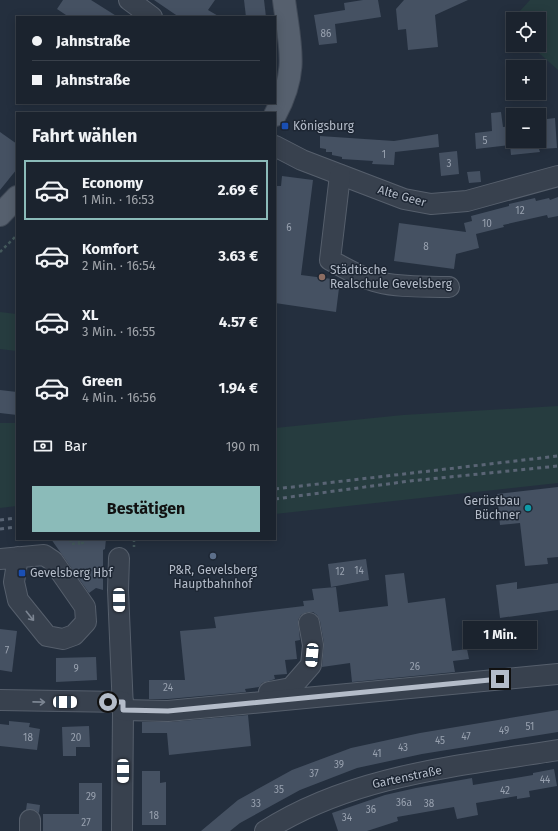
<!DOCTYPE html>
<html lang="de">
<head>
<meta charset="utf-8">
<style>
  body { margin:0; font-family:"Fira Sans",sans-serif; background:#282f3a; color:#f1f3f6; height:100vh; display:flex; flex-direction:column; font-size:15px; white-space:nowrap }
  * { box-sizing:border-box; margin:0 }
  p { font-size:13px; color:#a0a4aa }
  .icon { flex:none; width:22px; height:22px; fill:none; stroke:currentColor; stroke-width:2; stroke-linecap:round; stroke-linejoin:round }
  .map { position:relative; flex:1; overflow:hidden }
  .details { position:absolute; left:16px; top:112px; width:260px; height:428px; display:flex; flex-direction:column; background:#1b232e; border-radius:0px; box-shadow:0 2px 10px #0003,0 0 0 1px #39404a }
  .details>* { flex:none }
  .hud { position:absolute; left:16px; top:16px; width:260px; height:88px; border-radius:0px; box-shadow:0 2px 10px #0003,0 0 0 1px #39404a; display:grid; align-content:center; height:88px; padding:0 16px; background:#1b232e }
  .fabs { position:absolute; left:506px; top:12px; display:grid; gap:8px }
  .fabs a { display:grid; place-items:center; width:40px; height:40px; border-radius:0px; background:#1b232e; box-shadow:0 2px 10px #0003,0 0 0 1px #39404a; font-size:20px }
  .end { position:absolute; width:18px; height:18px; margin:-9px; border:5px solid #b4bcc9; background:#111; box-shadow:0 0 0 2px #111 }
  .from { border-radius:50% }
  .bubble { position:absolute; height:28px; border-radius:0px; background:#1b232e; box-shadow:0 2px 10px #0003,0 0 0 1px #39404a; font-size:13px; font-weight:700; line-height:28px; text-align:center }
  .car { position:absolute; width:12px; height:24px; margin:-12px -6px; border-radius:5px; box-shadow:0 0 3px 1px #0007; background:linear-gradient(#fff 24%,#345 0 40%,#fff 0 76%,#345 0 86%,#fff 0) }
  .hud b { display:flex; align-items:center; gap:14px; height:38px; font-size:15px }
  .hud b+b { border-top:1px solid #39404a }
  .hud i { width:10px; height:10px; background:#f1f3f6 }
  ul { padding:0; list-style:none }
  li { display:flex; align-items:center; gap:12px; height:60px; margin:0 8px 6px; padding:0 8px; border:2px solid transparent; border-radius:0px }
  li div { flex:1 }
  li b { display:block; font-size:15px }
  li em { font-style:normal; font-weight:700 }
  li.selected { border-color:#8bbbb9 }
  li>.icon { width:36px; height:36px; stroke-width:1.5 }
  h2 { padding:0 16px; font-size:18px; line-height:48px }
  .pay { display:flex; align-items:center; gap:10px; height:44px; padding:0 16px; font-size:15px }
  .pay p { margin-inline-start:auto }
  .cta { display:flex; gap:8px; margin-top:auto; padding:8px 16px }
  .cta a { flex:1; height:46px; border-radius:0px; background:#8bbbb9; color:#111; font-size:16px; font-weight:700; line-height:46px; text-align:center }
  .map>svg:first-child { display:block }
  .green { fill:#263c3f }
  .building { fill:#455162 }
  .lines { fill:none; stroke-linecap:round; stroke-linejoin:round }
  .minor-casing { stroke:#565f6c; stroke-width:22 }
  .major-casing { stroke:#414a57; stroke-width:24 }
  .path { stroke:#44595c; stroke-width:2.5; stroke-dasharray:3 3; stroke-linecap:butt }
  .minor { stroke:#38414e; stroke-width:20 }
  .major { stroke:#56606e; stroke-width:22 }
  .rail { stroke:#5a6575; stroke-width:3; stroke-dasharray:4 4; stroke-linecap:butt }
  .oneway { stroke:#7c8592 }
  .route { stroke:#b4bcc9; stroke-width:5 }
  .transit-dot { fill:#1a4fb4; stroke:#1d2633; stroke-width:1.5 }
  .education-dot { fill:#8d6e63; stroke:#1d2633; stroke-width:1.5 }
  .culture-dot { fill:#0f9aa8; stroke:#1d2633; stroke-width:1.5 }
  .service-dot { fill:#5c6f8a; stroke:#1d2633; stroke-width:1.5 }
  .labels { text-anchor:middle; stroke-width:3; stroke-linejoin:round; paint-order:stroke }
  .number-label { font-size:10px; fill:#98a1af }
  .poi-label { font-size:12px; fill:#b4bcc9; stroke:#1d2633; text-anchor:start }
  .street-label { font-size:12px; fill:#b4bcc9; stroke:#1d2633 }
</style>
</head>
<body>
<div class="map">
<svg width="558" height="831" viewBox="0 0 558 831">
  <rect width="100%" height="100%" fill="#242f3e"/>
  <g class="green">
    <polygon points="530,0 558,0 558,70 530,45 539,45 539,19 513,19 513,30 507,25"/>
    <polygon points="0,312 17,314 16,351 0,349"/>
    <polygon points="558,406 558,483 275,514 275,428 403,415"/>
    <polygon points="0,423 17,423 17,506 0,508"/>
  </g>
  <g class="building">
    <polygon points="63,0 91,0 118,17 69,17 57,9"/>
    <polygon points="154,0 215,0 208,10 220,17 179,17"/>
    <polygon points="244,0 264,0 266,17 246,17"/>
    <polygon points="363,0 378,0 381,17 335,24 337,43 319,45 314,15 345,10 344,3"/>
    <polygon points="404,0 468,0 435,15 438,47 408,50 406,29 398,30 396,9"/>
    <polygon points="501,112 503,127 513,126 513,141 538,141 539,146 539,120 555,118 557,148 539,149 540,152 511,155 510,145 476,149 475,133 492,131 491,113"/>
    <polygon points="0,132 17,144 17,169 0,190"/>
    <polygon points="438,134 439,147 395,152 394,165 372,164 373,161 342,159 342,157 332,155 332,152 326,152 326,149 320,148 320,136 394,141"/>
    <polygon points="457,151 459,174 441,176 439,153"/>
    <polygon points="480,171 481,182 469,183 467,172"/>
    <polygon points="282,176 313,180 301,275 340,280 336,312 275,303 275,186 281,186"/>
    <polygon points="558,197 558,216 548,218 547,215 503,225 504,227 476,234 479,248 456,254 454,269 394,261 399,223 466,232 464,223 472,221 471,216 509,206 509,204 535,198 536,201 549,198 550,200"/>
    <polygon points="0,390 17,392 17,415 0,413"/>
    <polygon points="558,487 558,557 547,558 548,564 525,566 520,523 500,525 497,494"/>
    <polygon points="51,539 106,539 105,549 103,550 103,590 96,588 89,593"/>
    <polygon points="366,559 369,580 331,587 328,564"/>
    <polygon points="404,573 408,603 445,598 452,651 467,649 469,659 453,661 455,672 352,682 350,663 322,667 324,643 320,621 317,615 313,612 307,612 301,615 298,620 300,640 295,641 297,659 285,660 287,674 274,675 275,679 262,683 259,687 245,689 246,692 168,699 149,699 149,680 185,680 180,631 216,628 214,617 304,606 303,601 314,600 312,589 336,587 339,612 388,606 385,575"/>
    <polygon points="517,582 517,589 558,583 558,610 500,618 496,585"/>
    <polygon points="0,629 17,631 12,672 0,670"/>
    <polygon points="96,657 97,680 56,682 56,658"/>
    <polygon points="558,710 558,732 422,754 357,768 300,790 240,823 230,831 201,831 238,800 292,770 351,748 420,733"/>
    <polygon points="248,715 251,746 169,755 167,733 142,733 142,722 169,722"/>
    <polygon points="9,721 30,723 29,727 40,729 37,750 0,746 0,724 9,725"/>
    <polygon points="89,726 90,747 76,747 76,756 63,756 62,727"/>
    <polygon points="554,769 557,786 529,791 530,797 517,799 517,796 476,803 478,815 457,819 454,807 397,817 398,821 367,831 338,831 332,813 385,795 416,788 472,778 473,785 533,775 533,773"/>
    <polygon points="142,771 160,771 160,783 166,782 166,825 142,825"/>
    <polygon points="79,783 102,783 102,831 43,831 43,814 79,814"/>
    <polygon points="27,803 40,805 39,813 35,810 26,810"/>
  </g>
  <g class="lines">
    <defs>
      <g id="minor">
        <polyline points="129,0 152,17"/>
        <polyline points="275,146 302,160 404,199 431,204 467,201 558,176"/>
        <path d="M340,175L330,260C345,268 361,278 378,282C401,288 425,286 449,287"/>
        <polyline points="119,558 118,590 123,710 122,831"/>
        <polyline points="0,559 44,555 53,561 85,607 86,622 74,635 63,639 47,636 18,600 14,582 18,557"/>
        <polyline points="269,692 291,688 311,665 313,645 309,623"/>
        <polyline points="0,700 123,702"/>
        <polyline points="123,710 168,711 558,674"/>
        <polyline points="30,831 30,820"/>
        <path d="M265,831C352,775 459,766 558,750"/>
      </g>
      <g id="major">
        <path d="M275,115C299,71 290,47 284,0"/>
        <polyline points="0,215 17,197"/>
      </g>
    </defs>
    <use href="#minor" class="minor-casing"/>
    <use href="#major" class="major-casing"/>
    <g class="path">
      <polyline points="0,252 17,235"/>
      <polyline points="70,539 71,544 79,543 79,546"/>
      <polyline points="79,539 79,543 83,543 83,539"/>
      <polyline points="134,539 134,547"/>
    </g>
    <use href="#minor" class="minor"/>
    <use href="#major" class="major"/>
    <g class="rail">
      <polyline points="275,489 558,456"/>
      <polyline points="275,499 410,481 558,466"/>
      <polyline points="0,520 17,518"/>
      <polyline points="0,529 17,527"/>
    </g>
  </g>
  <defs><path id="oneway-shaft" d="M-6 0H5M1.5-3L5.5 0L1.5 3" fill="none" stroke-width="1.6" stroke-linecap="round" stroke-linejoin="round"/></defs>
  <g class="oneway">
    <use href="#oneway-shaft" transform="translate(30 616) rotate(51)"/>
    <use href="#oneway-shaft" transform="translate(39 702) rotate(1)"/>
  </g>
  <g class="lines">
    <polyline class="route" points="108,702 123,702 123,710 168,711 500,679"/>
  </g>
  <g class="transit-dot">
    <rect x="281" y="122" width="8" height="8" rx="2"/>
    <rect x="18" y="569" width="8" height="8" rx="2"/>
  </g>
  <circle class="education-dot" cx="322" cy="277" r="4"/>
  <circle class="culture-dot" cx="528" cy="508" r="4"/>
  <circle class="service-dot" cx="213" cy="556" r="4"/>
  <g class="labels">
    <g class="number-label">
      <text x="326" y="37">86</text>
      <text x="485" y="144">5</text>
      <text x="384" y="158">1</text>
      <text x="449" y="167">3</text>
      <text x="520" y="214">12</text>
      <text x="487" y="227">10</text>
      <text x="289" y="231">6</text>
      <text x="426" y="250">8</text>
      <text x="359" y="574">14</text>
      <text x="340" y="575">12</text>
      <text x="7" y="654">7</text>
      <text x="415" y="670">26</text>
      <text x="76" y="672">9</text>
      <text x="168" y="691">24</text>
      <text x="530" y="730">51</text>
      <text x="504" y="734">49</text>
      <text x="466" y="740">47</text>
      <text x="28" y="741">18</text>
      <text x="76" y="741">20</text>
      <text x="440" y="744">45</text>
      <text x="403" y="751">43</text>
      <text x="377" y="757">41</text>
      <text x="339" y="768">39</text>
      <text x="314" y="777">37</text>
      <text x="545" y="783">44</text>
      <text x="279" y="793">35</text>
      <text x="505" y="794">42</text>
      <text x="91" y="800">29</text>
      <text x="404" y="806">36a</text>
      <text x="256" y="807">33</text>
      <text x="429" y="807">38</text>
      <text x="371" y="813">36</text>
      <text x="154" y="819">18</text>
      <text x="347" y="821">34</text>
      <text x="86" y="826">27</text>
    </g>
    <g class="poi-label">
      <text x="293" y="130">Königsburg</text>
      <text x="330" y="274">Städtische<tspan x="330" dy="14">Realschule Gevelsberg</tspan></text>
      <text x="520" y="505" text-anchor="end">Gerüstbau<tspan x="520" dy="14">Büchner</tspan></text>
      <text x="213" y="574" text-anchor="middle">P&amp;R, Gevelsberg<tspan x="213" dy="14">Hauptbahnhof</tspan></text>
      <text x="30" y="577">Gevelsberg Hbf</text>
    </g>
    <g class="street-label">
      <text transform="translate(402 196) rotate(16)" y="4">Alte Geer</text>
      <text transform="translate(407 777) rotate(-12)" y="4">Gartenstraße</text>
    </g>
  </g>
</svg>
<div class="fabs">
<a><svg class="icon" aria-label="locate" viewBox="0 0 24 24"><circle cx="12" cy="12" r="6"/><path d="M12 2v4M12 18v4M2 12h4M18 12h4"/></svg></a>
<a>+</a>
<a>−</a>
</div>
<i class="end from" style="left:108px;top:702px"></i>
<i class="end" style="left:500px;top:679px"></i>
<div class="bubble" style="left:463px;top:621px;width:74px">1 Min.</div>
<i class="car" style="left:119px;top:600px;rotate:179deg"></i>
<i class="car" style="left:312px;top:655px;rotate:185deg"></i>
<i class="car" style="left:65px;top:702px;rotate:90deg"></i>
<i class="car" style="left:123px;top:771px;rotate:180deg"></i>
<div class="hud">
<b><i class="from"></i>Jahnstraße</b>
<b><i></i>Jahnstraße</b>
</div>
<section class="details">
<h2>Fahrt wählen</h2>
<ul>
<li class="selected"><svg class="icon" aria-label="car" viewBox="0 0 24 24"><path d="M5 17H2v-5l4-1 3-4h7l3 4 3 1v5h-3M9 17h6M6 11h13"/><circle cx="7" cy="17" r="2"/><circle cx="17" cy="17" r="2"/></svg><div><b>Economy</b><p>1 Min. · 16:53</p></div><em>2.69 €</em></li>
<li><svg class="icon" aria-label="car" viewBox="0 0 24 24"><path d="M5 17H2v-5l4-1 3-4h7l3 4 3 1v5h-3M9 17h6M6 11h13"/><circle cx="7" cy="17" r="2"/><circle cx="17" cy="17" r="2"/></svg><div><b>Komfort</b><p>2 Min. · 16:54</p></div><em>3.63 €</em></li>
<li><svg class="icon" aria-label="car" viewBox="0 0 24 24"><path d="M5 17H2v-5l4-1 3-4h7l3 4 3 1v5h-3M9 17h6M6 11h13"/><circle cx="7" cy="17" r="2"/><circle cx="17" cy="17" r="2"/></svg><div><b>XL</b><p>3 Min. · 16:55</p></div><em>4.57 €</em></li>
<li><svg class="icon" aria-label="car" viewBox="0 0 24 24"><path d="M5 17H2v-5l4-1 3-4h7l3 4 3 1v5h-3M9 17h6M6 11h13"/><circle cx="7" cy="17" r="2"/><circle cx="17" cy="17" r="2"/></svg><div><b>Green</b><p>4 Min. · 16:56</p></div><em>1.94 €</em></li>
</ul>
<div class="pay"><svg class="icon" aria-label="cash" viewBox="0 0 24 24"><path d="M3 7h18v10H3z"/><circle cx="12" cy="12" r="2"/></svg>Bar<p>190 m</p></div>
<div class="cta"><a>Bestätigen</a></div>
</section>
</div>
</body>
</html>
